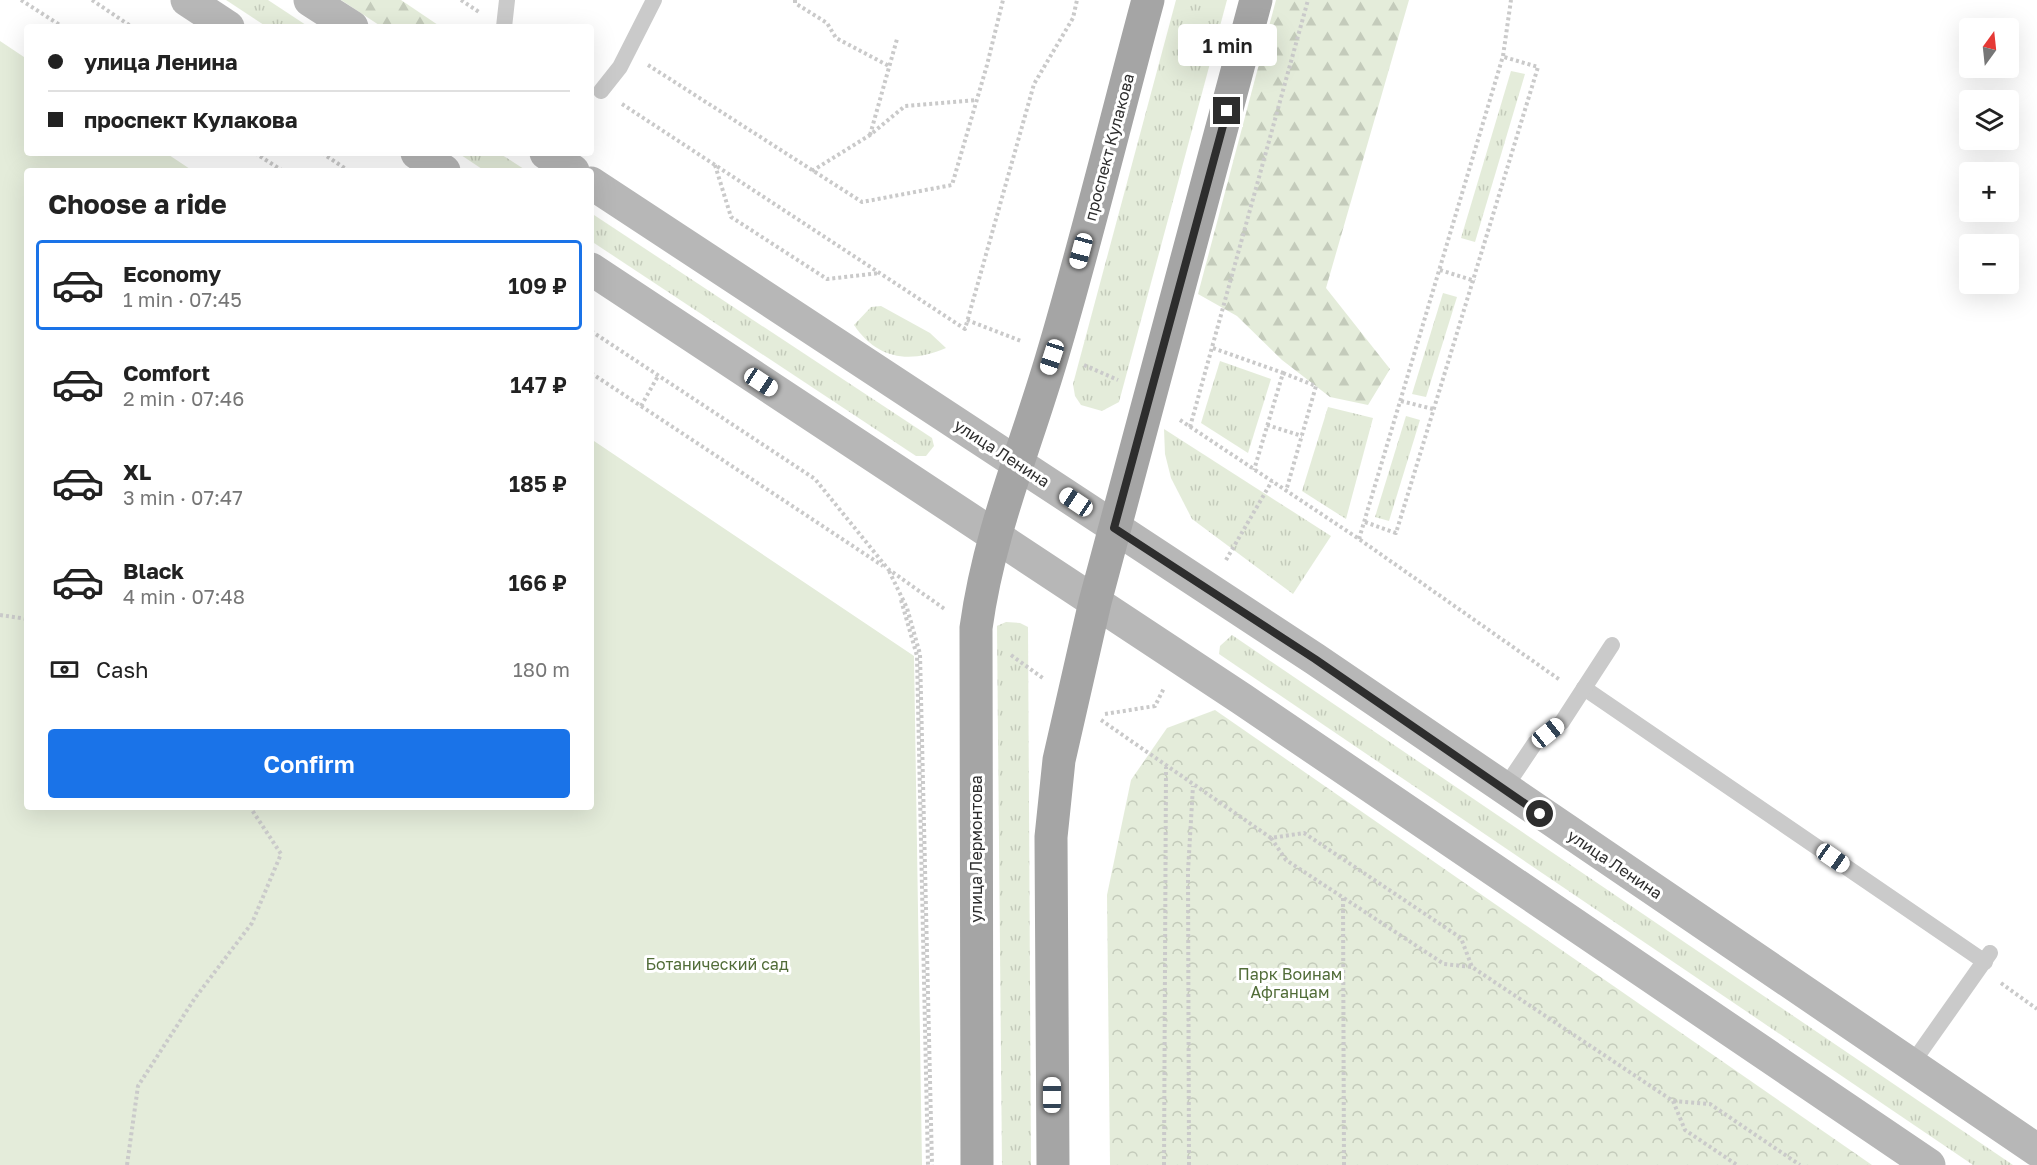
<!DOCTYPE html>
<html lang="en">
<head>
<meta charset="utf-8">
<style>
  body { margin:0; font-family:"Golos Text",sans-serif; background:#f2f2f2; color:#222; height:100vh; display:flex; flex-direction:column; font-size:22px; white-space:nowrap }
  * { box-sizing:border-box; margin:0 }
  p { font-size:20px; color:#767676 }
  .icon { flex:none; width:33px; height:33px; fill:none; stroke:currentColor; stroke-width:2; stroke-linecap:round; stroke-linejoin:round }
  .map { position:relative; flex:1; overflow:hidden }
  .details { position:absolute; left:24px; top:168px; width:570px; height:642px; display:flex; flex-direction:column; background:#fff; border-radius:6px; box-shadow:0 6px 24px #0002 }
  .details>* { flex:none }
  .top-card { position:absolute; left:24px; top:24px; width:570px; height:132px; border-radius:6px; box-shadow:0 6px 24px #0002; display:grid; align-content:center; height:132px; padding:0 24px; background:#fff }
  .needle { width:39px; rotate:15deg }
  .buttons { position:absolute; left:1959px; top:18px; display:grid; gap:12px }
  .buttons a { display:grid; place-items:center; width:60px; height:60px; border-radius:6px; background:#fff; box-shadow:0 6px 24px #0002; font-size:30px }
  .end { position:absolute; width:27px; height:27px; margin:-14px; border:8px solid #2d2d2d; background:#fff; box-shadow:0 0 0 3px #fff }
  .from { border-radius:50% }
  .bubble { position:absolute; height:42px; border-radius:6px; background:#fff; box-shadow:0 6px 24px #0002; font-size:20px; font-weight:600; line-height:42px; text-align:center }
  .car { position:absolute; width:18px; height:36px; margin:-18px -9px; border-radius:8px; box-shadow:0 0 4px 2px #0007; background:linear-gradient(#fff 24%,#345 0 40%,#fff 0 76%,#345 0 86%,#fff 0) }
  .top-card b { display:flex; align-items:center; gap:21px; height:57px; font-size:22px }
  .top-card b+b { border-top:2px solid #e0e0e0 }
  .top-card i { width:15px; height:15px; background:#222 }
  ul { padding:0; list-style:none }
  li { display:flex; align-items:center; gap:18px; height:90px; margin:0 12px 9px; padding:0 12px; border:3px solid transparent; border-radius:6px }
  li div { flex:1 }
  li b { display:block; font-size:22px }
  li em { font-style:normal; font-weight:600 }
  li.on { border-color:#1a73e8 }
  li>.icon { width:54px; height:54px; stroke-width:1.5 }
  h2 { padding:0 24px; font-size:27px; line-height:72px }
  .pay { display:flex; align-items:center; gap:15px; height:66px; padding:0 24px; font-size:22px }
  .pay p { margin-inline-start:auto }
  .cta { display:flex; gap:12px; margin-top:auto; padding:12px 24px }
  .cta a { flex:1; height:69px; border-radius:6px; background:#1a73e8; color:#fff; font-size:24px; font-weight:600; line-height:69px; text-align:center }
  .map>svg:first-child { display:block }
  .grass { fill:url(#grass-tufts) }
  .forest { fill:url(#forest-firs) }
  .park { fill:url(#park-crowns) }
  .garden { fill:#e4ecda }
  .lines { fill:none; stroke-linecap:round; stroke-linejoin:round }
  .path { stroke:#cacaca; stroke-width:4; stroke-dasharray:3 3; stroke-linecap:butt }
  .service { stroke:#cacaca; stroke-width:16 }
  .secondary { stroke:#b7b7b7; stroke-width:33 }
  .primary { stroke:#a5a5a5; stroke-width:33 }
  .route { stroke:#2d2d2d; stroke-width:8 }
  .labels { text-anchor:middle; stroke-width:6; stroke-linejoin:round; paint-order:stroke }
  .street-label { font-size:16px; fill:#2d2d2d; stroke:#fff }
  .park-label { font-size:16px; fill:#516c38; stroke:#fff }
</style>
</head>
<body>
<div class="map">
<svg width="2037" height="1165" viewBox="0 0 2037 1165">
  <defs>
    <pattern id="grass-tufts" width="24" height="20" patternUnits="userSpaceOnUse" patternTransform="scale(1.5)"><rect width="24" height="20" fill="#e4ecda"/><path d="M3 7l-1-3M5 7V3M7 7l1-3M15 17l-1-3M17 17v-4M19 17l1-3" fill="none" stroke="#c4cbbb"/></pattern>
    <pattern id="forest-firs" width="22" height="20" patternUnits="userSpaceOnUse" patternTransform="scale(1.5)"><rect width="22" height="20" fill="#e4ecda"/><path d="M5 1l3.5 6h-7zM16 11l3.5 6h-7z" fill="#c4cbbb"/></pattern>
    <pattern id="park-crowns" width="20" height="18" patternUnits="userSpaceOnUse" patternTransform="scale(1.5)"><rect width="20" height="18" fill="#e4ecda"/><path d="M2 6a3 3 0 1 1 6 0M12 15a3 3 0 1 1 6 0" fill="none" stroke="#c4cbbb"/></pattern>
  </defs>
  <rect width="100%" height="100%" fill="#fff"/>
  <g class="grass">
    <polygon points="226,0 268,0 309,27 267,27"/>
    <polygon points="1176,0 1227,0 1119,402 1102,411 1081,405 1075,396 1073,384"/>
    <polygon points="1511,71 1525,74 1475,242 1461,238"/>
    <polygon points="458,153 499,153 527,171 485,171"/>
    <polygon points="591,213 932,438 934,446 926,456 916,456 591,241"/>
    <polygon points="1443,293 1457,297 1426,397 1412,394"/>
    <path d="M881,306L930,333L946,348C909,364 877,359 854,325L871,307Z"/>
    <polygon points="1220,361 1271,379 1248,453 1201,423"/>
    <polygon points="1328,407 1373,418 1346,519 1302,491"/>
    <polygon points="1406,416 1420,420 1389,521 1375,517"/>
    <polygon points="1164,429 1331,536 1293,594 1192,519 1171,478 1165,454"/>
    <polygon points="1006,622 1020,623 1028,627 1031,1165 1002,1165 997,626"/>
    <polygon points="1232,635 2013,1165 1973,1165 1219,654 1220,646"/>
  </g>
  <g class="forest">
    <polygon points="341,0 401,0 441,27 382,27"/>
    <polygon points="1276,0 1409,0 1326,288 1390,369 1368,405 1330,397 1282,360 1237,316 1198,294"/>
  </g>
  <polygon class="park" points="1215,710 1872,1165 1110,1165 1107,895 1131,780 1167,728"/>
  <polygon class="garden" points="0,41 27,59 27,153 166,153 193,171 27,171 27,807 591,807 591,439 914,656 922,1165 0,1165"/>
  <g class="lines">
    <g class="path">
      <polyline points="21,0 63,27"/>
      <polyline points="92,0 132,27"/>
      <polyline points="461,0 479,12"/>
      <polyline points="795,0 795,3 827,23 836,38 889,66"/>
      <polyline points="648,65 862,202 952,185 987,65 1003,0"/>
      <polyline points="622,104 965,329 1034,84 1073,18 1077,0"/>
      <polyline points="870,135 897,39"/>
      <polyline points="255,153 283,171"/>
      <polyline points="322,153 349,171"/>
      <polyline points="715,165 731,217 827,279 880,273"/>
      <polyline points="812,171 870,135 905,106 977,100"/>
      <polyline points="1440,270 1475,281"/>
      <polyline points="967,320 1021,341"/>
      <polyline points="591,331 815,479 888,569 946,610"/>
      <polyline points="1213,348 1283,373 1254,470"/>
      <polyline points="1084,365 1118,380"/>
      <polyline points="591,373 883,566"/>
      <polyline points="1283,373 1316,386 1286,491"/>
      <polyline points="1401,401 1433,409"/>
      <polyline points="641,406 658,376"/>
      <polyline points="1180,420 1359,539 1560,680"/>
      <polyline points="1267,425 1302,436"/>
      <polyline points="1190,427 1308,0"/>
      <polyline points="1365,522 1396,533 1538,67 1504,57"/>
      <polyline points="1359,539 1503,56 1511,0"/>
      <polyline points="1226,560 1272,481"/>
      <polyline points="889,571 907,608 920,654 932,1165"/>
      <polyline points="901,600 917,656 928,1165"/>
      <polyline points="0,615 27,619"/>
      <polyline points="1011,655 1044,679"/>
      <polyline points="1105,714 1155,706 1164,688"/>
      <polyline points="1101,720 1271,838 1304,833 1461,938 1472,967 1673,1101 1710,1104 1800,1165"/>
      <polyline points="1271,838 1286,860 1444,964 1472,967"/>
      <polyline points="1343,898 1344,1165"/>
      <polyline points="2001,983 2037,1009"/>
      <polyline points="1673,1101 1685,1130 1737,1165"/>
      <polyline points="127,1165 138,1086 195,998 252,923 281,854 250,807"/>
      <polyline points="1164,1165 1166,767"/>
      <polyline points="1189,1165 1188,871 1193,786"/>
    </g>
    <g class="service">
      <polyline points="504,27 507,0"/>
      <polyline points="601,91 620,67 654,0"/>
      <polyline points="1584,688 1985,962"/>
      <polyline points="1504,789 1535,743 1562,722 1612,645"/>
      <polyline points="1911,1065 1990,953"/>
    </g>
    <g class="secondary">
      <polyline points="187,0 228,27"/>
      <polyline points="310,0 352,27"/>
      <polyline points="417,153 444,171"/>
      <polyline points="546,153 573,171"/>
      <polyline points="591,183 1315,659 2037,1150"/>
      <polyline points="591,269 1242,699 1929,1165"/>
    </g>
    <g class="primary">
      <path d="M977,1165L976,628C989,532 1025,449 1052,357C1087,239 1116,119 1148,0"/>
      <polyline points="1053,1165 1051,837 1059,760 1095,602 1256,0"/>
    </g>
  </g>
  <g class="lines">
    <polyline class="route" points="1227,111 1114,528 1315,659 1540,814"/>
  </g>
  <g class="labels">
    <g class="street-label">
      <text transform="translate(1109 147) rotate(-75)" y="6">проспект Кулакова</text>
      <text transform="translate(1002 453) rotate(33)" y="6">улица Ленина</text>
      <text transform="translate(976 849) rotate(-90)" y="6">улица Лермонтова</text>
      <text transform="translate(1615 864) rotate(34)" y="6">улица Ленина</text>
    </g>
    <g class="park-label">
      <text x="717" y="970">Ботанический сад</text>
      <text x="1290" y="980">Парк Воинам<tspan x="1290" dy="18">Афганцам</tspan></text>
    </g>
  </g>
</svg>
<div class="buttons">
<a><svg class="needle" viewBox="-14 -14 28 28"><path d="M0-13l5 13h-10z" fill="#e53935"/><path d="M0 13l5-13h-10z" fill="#767676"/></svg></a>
<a><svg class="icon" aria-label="layers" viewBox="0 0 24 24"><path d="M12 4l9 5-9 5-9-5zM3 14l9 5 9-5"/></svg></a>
<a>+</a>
<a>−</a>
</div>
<i class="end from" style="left:1540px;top:814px"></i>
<i class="end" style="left:1227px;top:111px"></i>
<div class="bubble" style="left:1178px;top:24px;width:99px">1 min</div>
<i class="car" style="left:1081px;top:251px;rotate:195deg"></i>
<i class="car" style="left:1052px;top:357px;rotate:198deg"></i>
<i class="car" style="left:761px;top:382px;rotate:123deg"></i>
<i class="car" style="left:1076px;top:502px;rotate:304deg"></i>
<i class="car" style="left:1548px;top:733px;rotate:51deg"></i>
<i class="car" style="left:1833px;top:858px;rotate:125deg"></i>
<i class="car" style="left:1052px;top:1095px;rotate:0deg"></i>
<div class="top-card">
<b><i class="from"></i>улица Ленина</b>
<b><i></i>проспект Кулакова</b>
</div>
<section class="details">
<h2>Choose a ride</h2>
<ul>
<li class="on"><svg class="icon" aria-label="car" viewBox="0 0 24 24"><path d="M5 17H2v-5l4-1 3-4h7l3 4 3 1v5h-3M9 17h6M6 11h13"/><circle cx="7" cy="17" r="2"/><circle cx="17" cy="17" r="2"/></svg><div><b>Economy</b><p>1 min · 07:45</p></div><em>109 ₽</em></li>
<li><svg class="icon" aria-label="car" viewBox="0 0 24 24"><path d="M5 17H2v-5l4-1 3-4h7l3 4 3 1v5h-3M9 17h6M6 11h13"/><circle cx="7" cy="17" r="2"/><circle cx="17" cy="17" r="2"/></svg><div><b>Comfort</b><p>2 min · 07:46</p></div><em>147 ₽</em></li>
<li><svg class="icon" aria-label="car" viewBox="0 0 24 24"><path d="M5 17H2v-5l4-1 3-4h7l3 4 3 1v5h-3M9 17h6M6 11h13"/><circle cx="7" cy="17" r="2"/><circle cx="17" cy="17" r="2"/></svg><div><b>XL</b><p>3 min · 07:47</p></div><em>185 ₽</em></li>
<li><svg class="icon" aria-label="car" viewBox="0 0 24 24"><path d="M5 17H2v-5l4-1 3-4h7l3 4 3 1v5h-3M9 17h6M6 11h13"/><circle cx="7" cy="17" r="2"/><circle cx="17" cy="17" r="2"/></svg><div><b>Black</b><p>4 min · 07:48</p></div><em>166 ₽</em></li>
</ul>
<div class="pay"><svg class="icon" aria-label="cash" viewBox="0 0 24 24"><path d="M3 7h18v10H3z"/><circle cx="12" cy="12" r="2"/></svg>Cash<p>180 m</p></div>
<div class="cta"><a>Confirm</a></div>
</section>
</div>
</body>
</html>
